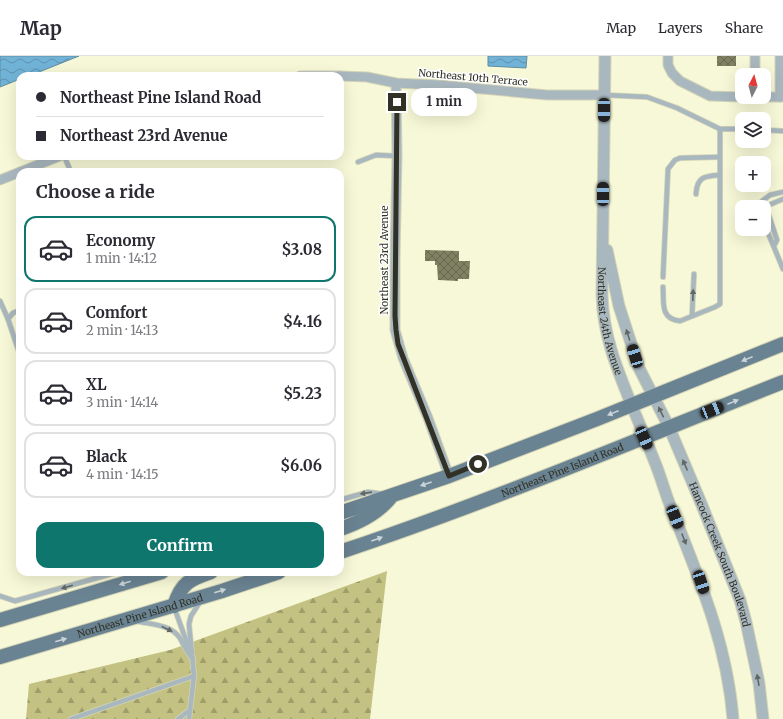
<!DOCTYPE html>
<html lang="en">
<head>
<meta charset="utf-8">
<style>
  body { margin:0; font-family:Merriweather,serif; background:#f2f2f3; color:#2b2b33; height:100vh; display:flex; flex-direction:column; font-size:15px; white-space:nowrap }
  * { box-sizing:border-box; margin:0 }
  p { font-size:13px; color:#7c7c81 }
  .icon { flex:none; width:22px; height:22px; fill:none; stroke:currentColor; stroke-width:2; stroke-linecap:round; stroke-linejoin:round }
  .map { position:relative; flex:1; overflow:hidden }
  .drawer { position:absolute; left:16px; top:112px; width:328px; height:408px; display:flex; flex-direction:column; background:#fff; border-radius:12px; box-shadow:0 4px 16px #0002 }
  .drawer>* { flex:none }
  .top-card { position:absolute; left:16px; top:16px; width:328px; height:88px; border-radius:12px; box-shadow:0 4px 16px #0002; display:grid; align-content:center; height:88px; padding:0 20px; background:#fff }
  .needle { width:26px; rotate:6deg }
  .buttons { position:absolute; left:735px; top:12px; display:grid; gap:8px }
  .buttons a { display:grid; place-items:center; width:36px; height:36px; border-radius:8px; background:#fff; box-shadow:0 4px 16px #0002; font-size:20px }
  .end { position:absolute; width:18px; height:18px; margin:-9px; border:5px solid #313125; background:#fff; box-shadow:0 0 0 2px #fff }
  .from { border-radius:50% }
  .bubble { position:absolute; height:28px; border-radius:12px; background:#fff; box-shadow:0 4px 16px #0002; font-size:13px; font-weight:700; line-height:28px; text-align:center }
  .car { position:absolute; width:12px; height:24px; margin:-12px -6px; border-radius:5px; box-shadow:0 0 3px 1px #0007; background:linear-gradient(#222 24%,#8ab4d8 0 40%,#222 0 76%,#8ab4d8 0 86%,#222 0) }
  .top-card b { display:flex; align-items:center; gap:14px; height:38px; font-size:15px }
  .top-card b+b { border-top:1px solid #e1e1e2 }
  .top-card i { width:10px; height:10px; background:#2b2b33 }
  ul { padding:0; list-style:none }
  li { display:flex; align-items:center; gap:12px; height:66px; margin:0 8px 6px; padding:0 12px; border:2px solid #e1e1e2; border-radius:12px }
  li div { flex:1 }
  li b { display:block; font-size:15px }
  li em { font-style:normal; font-weight:700 }
  li.current { border-color:#0f766e }
  li>.icon { width:36px; height:36px; stroke-width:1.5 }
  h2 { padding:0 20px; font-size:18px; line-height:48px }
  .primary-button { display:flex; gap:8px; margin-top:auto; padding:8px 20px }
  .primary-button a { flex:1; height:46px; border-radius:12px; background:#0f766e; color:#fff; font-size:16px; font-weight:700; line-height:46px; text-align:center }
  header { display:flex; align-items:center; gap:24px; box-sizing:border-box; height:56px; padding:0 20px; background:#fff; border-bottom:1px solid #e1e1e2 }
  header strong { font-size:19px }
  nav { display:flex; gap:22px; margin-inline-start:auto; font-size:14px }
  .map>svg:first-child { display:block }
  .forest { fill:url(#forest-firs) }
  .water { fill:url(#water-waves); stroke:#5e8ca2 }
  .building { fill:url(#building-cross-hatch) }
  .lines { fill:none; stroke-linecap:round; stroke-linejoin:round }
  .service-casing { stroke:#d3d4b7; stroke-width:6 }
  .minor-casing { stroke:#d3d4b7; stroke-width:11 }
  .tertiary-casing { stroke:#d3d4b7; stroke-width:13 }
  .primary-casing { stroke:#d3d4b7; stroke-width:16 }
  .service { stroke:#a9b7bf; stroke-width:4.5 }
  .minor { stroke:#a9b7bf; stroke-width:9 }
  .tertiary { stroke:#a9b7bf; stroke-width:11 }
  .primary { stroke:#6a8392; stroke-width:14 }
  .oneway { fill:#616763 }
  .oneway2 { fill:#cbd4d9 }
  .route { stroke:#313125; stroke-width:5 }
  .labels { text-anchor:middle; stroke-width:3; stroke-linejoin:round; paint-order:stroke }
  .street-label { font-size:10px; fill:#313125; stroke:#fff }
</style>
</head>
<body>
<header>
<strong>Map</strong>
<nav><a>Map</a><a>Layers</a><a>Share</a></nav>
</header>
<div class="map">
<svg width="783" height="663" viewBox="0 0 783 663">
  <defs>
    <pattern id="forest-firs" width="22" height="20" patternUnits="userSpaceOnUse"><rect width="22" height="20" fill="#c3c282"/><path d="M5 1l3.5 6h-7zM16 11l3.5 6h-7z" fill="#9f9e6a"/></pattern>
    <pattern id="water-waves" width="16" height="10" patternUnits="userSpaceOnUse"><rect width="16" height="10" fill="#71b3d7"/><path d="M0 5q4-4 8 0t8 0" fill="none" stroke="#5d92ae"/></pattern>
    <pattern id="building-cross-hatch" width="8" height="8" patternUnits="userSpaceOnUse"><rect width="8" height="8" fill="#808063"/><path d="M0 0l8 8M0 8l8-8" fill="none" stroke="#696951"/></pattern>
  </defs>
  <rect width="100%" height="100%" fill="#f7f8d7"/>
  <polygon class="forest" points="387,515 370,663 26,663 29,628 170,594"/>
  <g class="water">
    <polygon points="0,0 79,0 29,20 20,20 20,23 0,31"/>
    <polygon points="488,0 527,0 526,12 488,10"/>
  </g>
  <g class="building">
    <rect x="717" y="0" width="19" height="10"/>
    <polygon points="425,194 459,195 459,205 470,205 469,223 458,223 458,225 438,224 437,209 435,209 435,205 425,205"/>
  </g>
  <g class="lines">
    <defs>
      <g id="service">
        <polyline points="604,39 647,41 677,52 720,73 742,73"/>
        <polyline points="764,74 783,75"/>
        <polyline points="64,100 71,116"/>
        <polyline points="358,106 376,99 397,100"/>
        <path d="M696,138C697,121 704,120 720,119"/>
        <polyline points="760,151 761,146 770,139 783,136"/>
        <polyline points="764,167 783,213"/>
        <polyline points="774,190 777,184 767,154 769,149 783,143"/>
        <polyline points="663,221 668,113 675,104 680,102 720,101"/>
        <path d="M663,231C664,247 660,263 680,265L715,251L720,248V73"/>
        <polyline points="0,245 8,263"/>
        <polyline points="20,254 13,257 8,263 20,299"/>
        <polyline points="692,260 694,218"/>
        <polyline points="340,444 368,436 383,438"/>
        <polyline points="0,540 15,545 118,516"/>
        <polyline points="174,551 190,595"/>
        <path d="M137,565C152,569 170,568 180,582C184,590 187,597 193,603"/>
        <polyline points="71,663 194,620"/>
        <polyline points="178,663 190,654"/>
        <polyline points="189,663 194,620 189,568 191,560 200,546"/>
      </g>
      <g id="minor">
        <polyline points="668,0 668,9 672,17 680,25 710,40 742,41"/>
        <polyline points="780,0 780,41"/>
        <polyline points="755,19 755,0"/>
        <polyline points="300,20 339,20"/>
        <polyline points="340,20 367,21 396,27 439,29 547,39 604,39"/>
        <polyline points="396,27 397,100 395,204 395,274 403,302 428,362 449,420"/>
        <polyline points="753,41 783,41"/>
        <polyline points="20,116 60,100"/>
        <polyline points="0,124 20,116"/>
      </g>
      <g id="tertiary">
        <path id="s1" d="M605,0L602,239C603,279 617,313 632,350C640,369 648,389 656,409C661,422 665,436 670,449C698,520 727,586 733,663"/>
        <path id="s2" d="M607,194L619,250L639,312L669,371L701,447L740,544L746,566L759,627L763,663"/>
      </g>
      <g id="primary">
        <polyline points="340,457 449,420 597,363 783,288"/>
        <path d="M340,473C358,467 377,458 390,442"/>
        <path id="s3" d="M340,496C490,446 636,384 783,326"/>
        <path d="M174,550C181,527 190,523 211,516"/>
        <polyline points="0,564 162,516"/>
        <path id="s4" d="M0,601L222,535L279,516"/>
      </g>
    </defs>
    <use href="#service" class="service-casing"/>
    <use href="#minor" class="minor-casing"/>
    <use href="#tertiary" class="tertiary-casing"/>
    <use href="#primary" class="primary-casing"/>
    <use href="#service" class="service"/>
    <use href="#minor" class="minor"/>
    <use href="#tertiary" class="tertiary"/>
    <use href="#primary" class="primary"/>
  </g>
  <defs><path id="oneway-solid" d="M-6-.8H1V-3.2L6.5 0L1 3.2V.8H-6Z"/></defs>
  <g class="oneway">
    <use href="#oneway-solid" transform="translate(693 239) rotate(-88)"/>
    <use href="#oneway-solid" transform="translate(628 279) rotate(-108)"/>
    <use href="#oneway-solid" transform="translate(661 356) rotate(-116)"/>
    <use href="#oneway-solid" transform="translate(685 409) rotate(-114)"/>
    <use href="#oneway-solid" transform="translate(366 437) rotate(172)"/>
    <use href="#oneway-solid" transform="translate(684 483) rotate(68)"/>
    <use href="#oneway-solid" transform="translate(67 531) rotate(164)"/>
    <use href="#oneway-solid" transform="translate(167 573) rotate(26)"/>
    <use href="#oneway-solid" transform="translate(758 624) rotate(-100)"/>
  </g>
  <g class="oneway2">
    <use href="#oneway-solid" transform="translate(747 303) rotate(158)"/>
    <use href="#oneway-solid" transform="translate(733 346) rotate(-22)"/>
    <use href="#oneway-solid" transform="translate(613 357) rotate(158)"/>
    <use href="#oneway-solid" transform="translate(426 428) rotate(161)"/>
    <use href="#oneway-solid" transform="translate(377 483) rotate(-20)"/>
    <use href="#oneway-solid" transform="translate(125 527) rotate(163)"/>
    <use href="#oneway-solid" transform="translate(220 535) rotate(-17)"/>
    <use href="#oneway-solid" transform="translate(61 584) rotate(-16)"/>
  </g>
  <g class="lines">
    <polyline class="route" points="397,46 395,260 396,274 398,288 449,420 478,408"/>
  </g>
  <g class="labels">
    <g class="street-label">
      <text transform="translate(473 21) rotate(5)" y="4">Northeast 10th Terrace</text>
      <text transform="translate(384 204) rotate(-90)" y="4">Northeast 23rd Avenue</text>
      <text dy="4" stroke="none"><textPath href="#s1" startOffset="266">Northeast 24th Avenue</textPath></text>
      <text dy="4" stroke="none"><textPath href="#s3" startOffset="237">Northeast Pine Island Road</textPath></text>
      <text dy="4" stroke="none"><textPath href="#s2" startOffset="326">Hancock Creek South Boulevard</textPath></text>
      <text dy="4" stroke="none"><textPath href="#s4" startOffset="146">Northeast Pine Island Road</textPath></text>
    </g>
  </g>
</svg>
<div class="buttons">
<a><svg class="needle" viewBox="-14 -14 28 28"><path d="M0-13l5 13h-10z" fill="#e53935"/><path d="M0 13l5-13h-10z" fill="#7c7c81"/></svg></a>
<a><svg class="icon" aria-label="layers" viewBox="0 0 24 24"><path d="M12 4l9 5-9 5-9-5zM3 14l9 5 9-5"/></svg></a>
<a>+</a>
<a>−</a>
</div>
<i class="end from" style="left:478px;top:408px"></i>
<i class="end" style="left:397px;top:46px"></i>
<div class="bubble" style="left:411px;top:32px;width:66px">1 min</div>
<i class="car" style="left:604px;top:54px;rotate:180deg"></i>
<i class="car" style="left:603px;top:138px;rotate:0deg"></i>
<i class="car" style="left:635px;top:300px;rotate:343deg"></i>
<i class="car" style="left:712px;top:354px;rotate:68deg"></i>
<i class="car" style="left:644px;top:382px;rotate:156deg"></i>
<i class="car" style="left:675px;top:461px;rotate:158deg"></i>
<i class="car" style="left:701px;top:526px;rotate:161deg"></i>
<div class="top-card">
<b><i class="from"></i>Northeast Pine Island Road</b>
<b><i></i>Northeast 23rd Avenue</b>
</div>
<section class="drawer">
<h2>Choose a ride</h2>
<ul>
<li class="current"><svg class="icon" aria-label="car" viewBox="0 0 24 24"><path d="M5 17H2v-5l4-1 3-4h7l3 4 3 1v5h-3M9 17h6M6 11h13"/><circle cx="7" cy="17" r="2"/><circle cx="17" cy="17" r="2"/></svg><div><b>Economy</b><p>1 min · 14:12</p></div><em>$3.08</em></li>
<li><svg class="icon" aria-label="car" viewBox="0 0 24 24"><path d="M5 17H2v-5l4-1 3-4h7l3 4 3 1v5h-3M9 17h6M6 11h13"/><circle cx="7" cy="17" r="2"/><circle cx="17" cy="17" r="2"/></svg><div><b>Comfort</b><p>2 min · 14:13</p></div><em>$4.16</em></li>
<li><svg class="icon" aria-label="car" viewBox="0 0 24 24"><path d="M5 17H2v-5l4-1 3-4h7l3 4 3 1v5h-3M9 17h6M6 11h13"/><circle cx="7" cy="17" r="2"/><circle cx="17" cy="17" r="2"/></svg><div><b>XL</b><p>3 min · 14:14</p></div><em>$5.23</em></li>
<li><svg class="icon" aria-label="car" viewBox="0 0 24 24"><path d="M5 17H2v-5l4-1 3-4h7l3 4 3 1v5h-3M9 17h6M6 11h13"/><circle cx="7" cy="17" r="2"/><circle cx="17" cy="17" r="2"/></svg><div><b>Black</b><p>4 min · 14:15</p></div><em>$6.06</em></li>
</ul>
<div class="primary-button"><a>Confirm</a></div>
</section>
</div>
</body>
</html>
